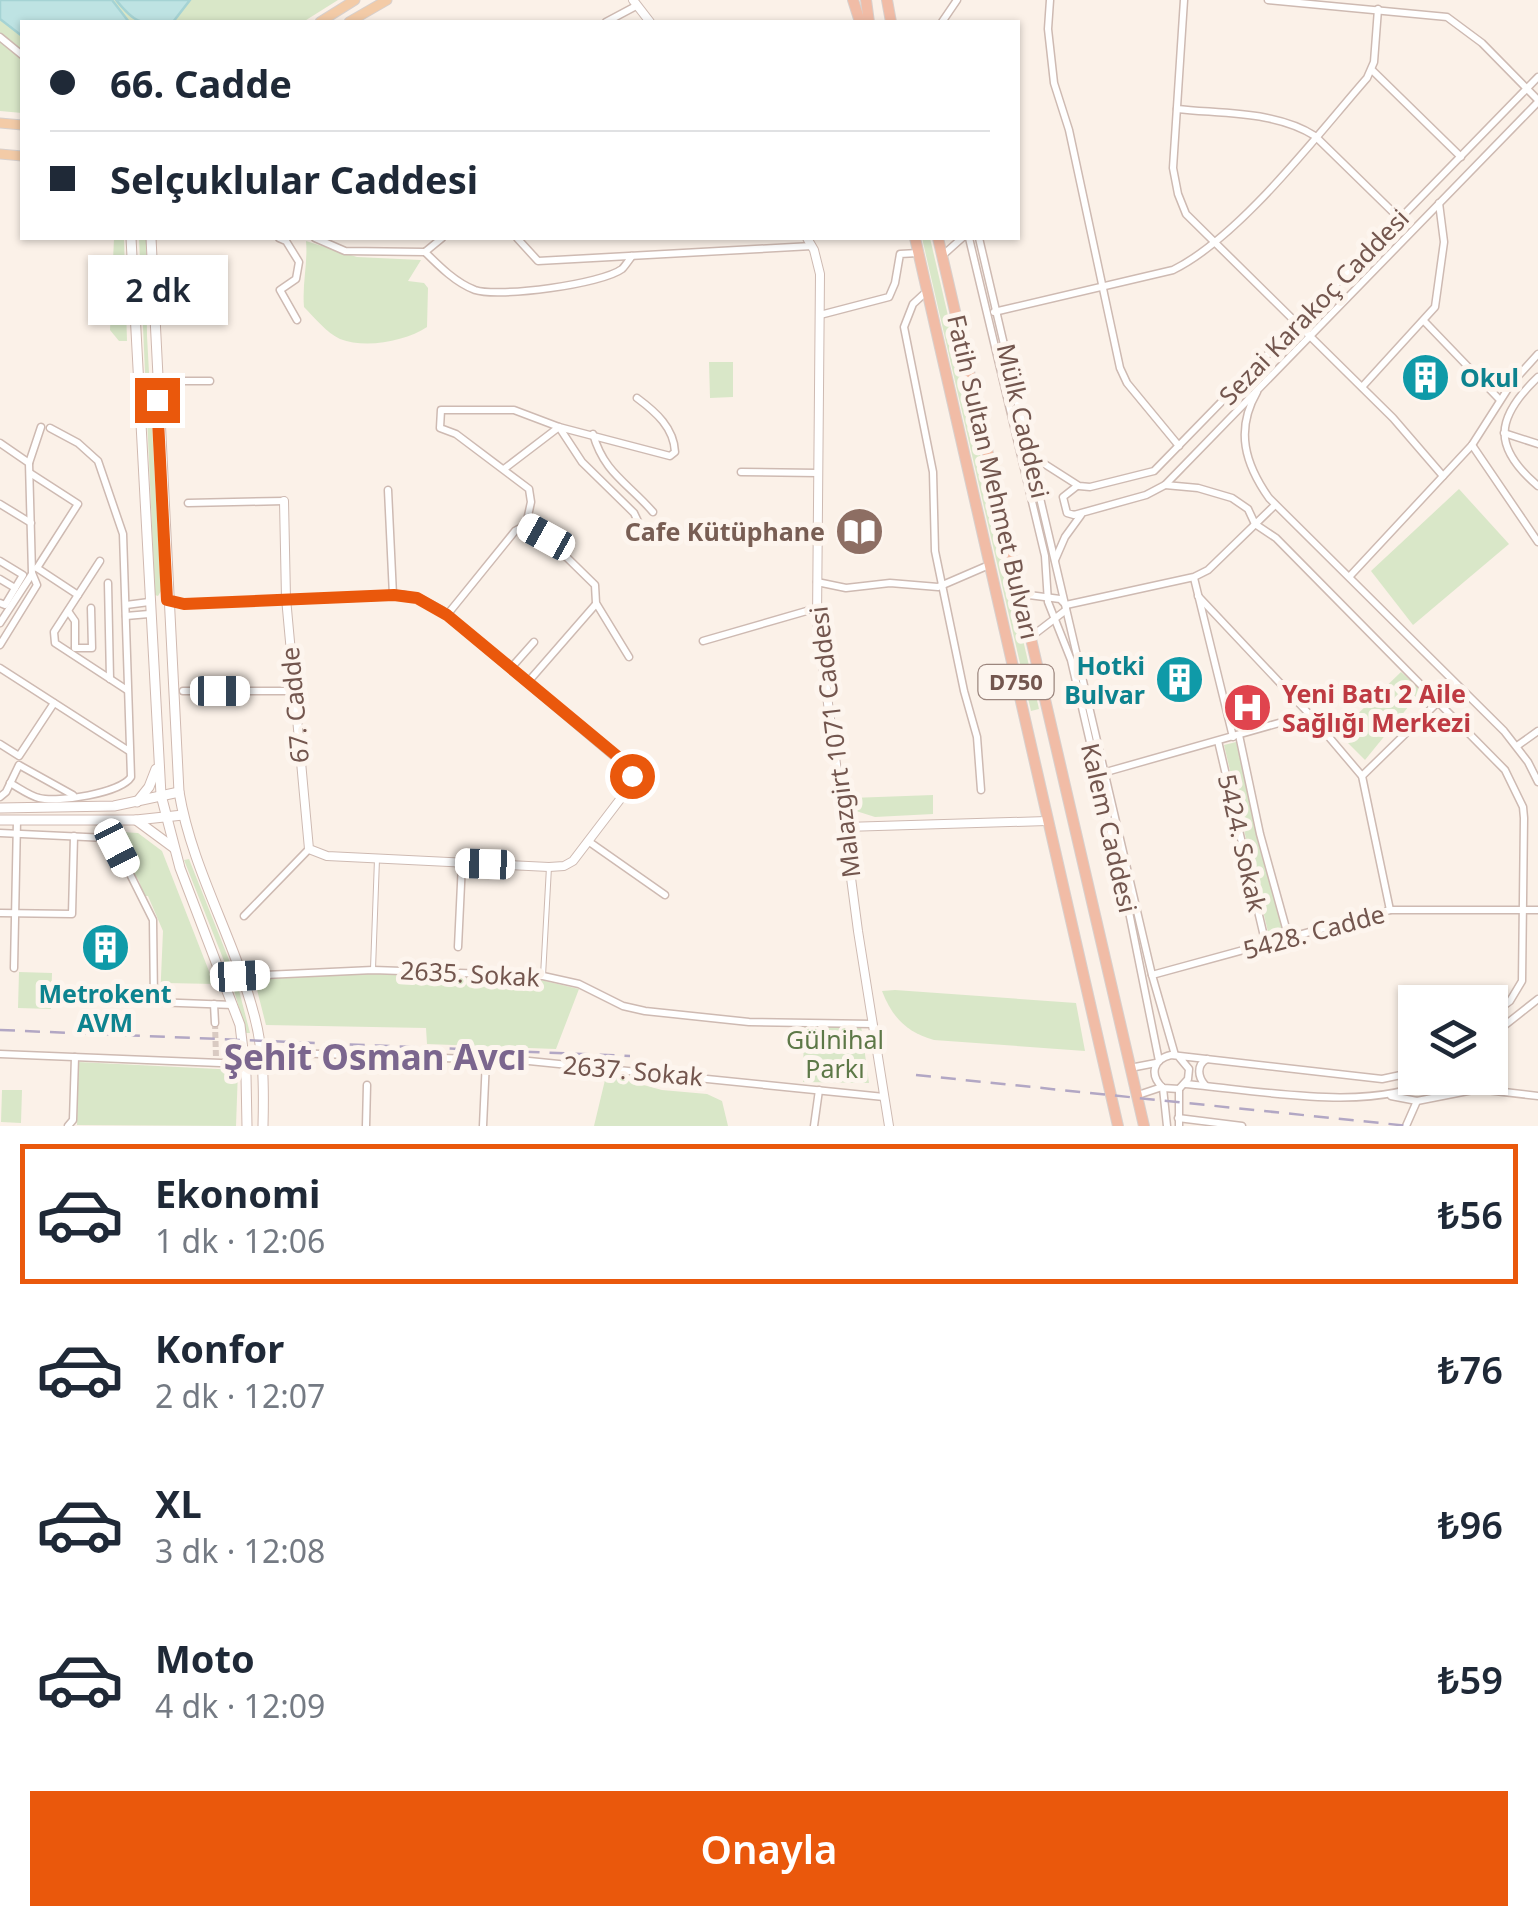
<!DOCTYPE html>
<html lang="tr">
<head>
<meta charset="utf-8">
<style>
  body { margin:0; font-family:"Noto Sans",sans-serif; background:#f2f2f3; color:#1f2937; height:100vh; display:flex; flex-direction:column; font-size:38px; white-space:nowrap }
  * { box-sizing:border-box; margin:0 }
  p { font-size:32px; color:#747a83 }
  .icon { flex:none; width:55px; height:55px; fill:none; stroke:currentColor; stroke-width:2; stroke-linecap:round; stroke-linejoin:round }
  .map { position:relative; height:1126px; overflow:hidden }
  .drawer { display:flex; flex-direction:column; background:#fff; flex:1 }
  .drawer>* { flex:none }
  .top-card { position:absolute; left:20px; top:20px; width:1000px; height:220px; border-radius:0px; box-shadow:0 2px 8px #0004; display:grid; align-content:center; height:220px; padding:0 30px; background:#fff }
  .fabs { position:absolute; left:1398px; top:985px; display:grid; gap:20px }
  .fabs a { display:grid; place-items:center; width:110px; height:110px; border-radius:0px; background:#fff; box-shadow:0 2px 8px #0004; font-size:50px }
  .end { position:absolute; width:45px; height:45px; margin:-22px; border:12px solid #ea580c; background:#fff; box-shadow:0 0 0 5px #fff }
  .from { border-radius:50% }
  .bubble { position:absolute; height:70px; border-radius:0px; background:#fff; box-shadow:0 2px 8px #0004; font-size:32px; font-weight:600; line-height:70px; text-align:center }
  .car { position:absolute; width:30px; height:60px; margin:-30px -15px; border-radius:12px; box-shadow:0 0 8px 2px #0007; background:linear-gradient(#fff 24%,#345 0 40%,#fff 0 76%,#345 0 86%,#fff 0) }
  .top-card b { display:flex; align-items:center; gap:35px; height:95px; font-size:38px }
  .top-card b+b { border-top:2px solid #e0e1e3 }
  .top-card i { width:25px; height:25px; background:#1f2937 }
  ul { padding:18px 0 0; list-style:none }
  li { display:flex; align-items:center; gap:30px; height:140px; margin:0 20px 15px; padding:0 10px; border:5px solid transparent; border-radius:0px }
  li div { flex:1 }
  li b { display:block; font-size:38px }
  li em { font-style:normal; font-weight:600 }
  li.active { border-color:#ea580c }
  li>.icon { width:90px; height:90px; stroke-width:1.5 }
  .button { display:flex; gap:20px; margin-top:auto; padding:20px 30px }
  .button a { flex:1; height:115px; border-radius:0px; background:#ea580c; color:#fff; font-size:40px; font-weight:600; line-height:115px; text-align:center }
  .map>svg:first-child { display:block }
  .green { fill:#d9e7c8 }
  .water { fill:#bee3e3; stroke:#a5d3d4; stroke-width:2.5 }
  .lines { fill:none; stroke-linecap:round; stroke-linejoin:round }
  .minor-tunnel { stroke:#d9cac2; stroke-width:6; stroke-dasharray:6 3; stroke-linecap:butt }
  .pedestrian-casing { stroke:#cebab2; stroke-width:6 }
  .minor-casing { stroke:#cebab2; stroke-width:9 }
  .tertiary-casing { stroke:#cebab2; stroke-width:10 }
  .secondary-casing { stroke:#d0b9b0; stroke-width:11 }
  .primary-casing { stroke:#d8d0cd; stroke-width:11 }
  .trunk-casing { stroke:#d8d0cd; stroke-width:12 }
  .pedestrian { stroke:#fff; stroke-width:4 }
  .minor { stroke:#fff; stroke-width:6 }
  .tertiary { stroke:#fff; stroke-width:8 }
  .secondary { stroke:#fff; stroke-width:9 }
  .primary { stroke:#f3cba7; stroke-width:9 }
  .trunk { stroke:#f1bca6; stroke-width:10 }
  .rail { stroke:#b2a7c4; stroke-width:2.5; stroke-dasharray:15 10; stroke-linecap:butt }
  .route { stroke:#ea580c; stroke-width:12 }
  .labels { text-anchor:middle; stroke-width:10; stroke-linejoin:round; paint-order:stroke }
  .shield { fill:#fdf5ee; stroke:#9c867e; stroke-width:2.5 }
  .shield-label { font-size:22px; font-weight:bold; fill:#73564e }
  .street-label { font-size:25px; fill:#73564e; stroke:#fdf5ee }
  .culture-label { font-size:25px; font-weight:bold; fill:#0d838f; stroke:#fdf5ee; text-anchor:start }
  .education-label { font-size:25px; font-weight:bold; fill:#785e54; stroke:#fdf5ee; text-anchor:end }
  .health-label { font-size:25px; font-weight:bold; fill:#be3a42; stroke:#fdf5ee; text-anchor:start }
  .park-label { font-size:25px; fill:#5d7847; stroke:#fdf5ee }
  .district-label { font-size:35px; font-weight:bold; fill:#7b668e; stroke:#fdf5ee }
</style>
</head>
<body>
<div class="map">
<svg width="1538" height="1126" viewBox="0 0 1538 1126">
  <rect width="100%" height="100%" fill="#fbf1e8"/>
  <g class="green">
    <polygon points="0,0 338,0 303,22 22,22 22,113 0,111"/>
    <polygon points="114,238 124,238 127,341 119,341 110,330"/>
    <polygon points="139,238 146,238 147,336 161,591 158,596 155,595"/>
    <polygon points="922,238 930,238 1039,709 1031,711"/>
    <path d="M306,241L357,257L421,260L408,281L424,283L428,288L427,327C406,341 366,349 340,339C327,333 314,317 304,307C302,284 308,263 306,241Z"/>
    <polygon points="733,362 733,397 710,398 709,362"/>
    <polygon points="1459,489 1509,544 1413,625 1371,571"/>
    <polygon points="1401,672 1422,690 1365,760 1338,733"/>
    <polygon points="1236,742 1282,928 1268,932 1224,745"/>
    <polygon points="933,795 933,814 875,817 853,810 851,798"/>
    <polygon points="106,831 138,833 162,851 214,984 167,983 166,1000 160,1000 163,931 148,896 144,896 139,881"/>
    <polygon points="189,859 235,975 250,1033 246,1033 230,976 184,860"/>
    <polygon points="19,972 52,973 51,1009 18,1008"/>
    <polygon points="369,973 532,978 579,989 556,1049 427,1044 426,1028 266,1025 254,978"/>
    <path d="M895,990L1076,1003L1085,1051L934,1040C906,1032 892,1017 882,991Z"/>
    <polygon points="804,1023 861,1026 869,1083 803,1082"/>
    <polygon points="78,1062 238,1070 236,1126 77,1125"/>
    <polygon points="614,1077 662,1090 707,1094 722,1101 728,1126 594,1126 605,1080"/>
    <polygon points="2,1090 22,1090 21,1123 1,1122"/>
  </g>
  <g class="water">
    <polygon points="0,0 112,0 129,22 22,22 22,36 0,19"/>
    <path d="M116,0H190L173,22C140,23 137,26 116,0Z"/>
  </g>
  <g class="lines">
    <polyline class="minor-tunnel" points="215,1023 216,1058"/>
    <defs>
      <g id="pedestrian">
        <polyline points="373,969 377,859"/>
        <polyline points="543,976 549,867"/>
      </g>
      <g id="minor">
        <polyline points="1050,0 1048,29 1054,83 1069,130 1120,368 1127,383 1179,446"/>
        <polyline points="1184,0 1173,168 1178,194 1186,214 1393,418 1443,476"/>
        <polyline points="1268,0 1447,17 1482,43 1538,100"/>
        <polyline points="606,22 636,6"/>
        <polyline points="942,22 957,0"/>
        <polyline points="0,37 22,55"/>
        <polyline points="1373,71 1461,157"/>
        <path d="M1177,109C1222,114 1276,111 1315,136L1399,218"/>
        <polyline points="279,238 286,241 299,262 296,279 280,290 297,320"/>
        <polyline points="315,238 345,251 425,252"/>
        <polyline points="517,238 538,261 812,246"/>
        <polyline points="969,238 1045,556 1048,602 1071,660 1127,902 1159,1061"/>
        <polyline points="979,238 1152,975 1175,1055"/>
        <path d="M425,252C439,266 456,283 475,290C499,298 602,284 622,269C625,266 629,260 632,256"/>
        <polyline points="425,252 442,238"/>
        <polyline points="943,255 962,238"/>
        <polyline points="926,292 913,304 904,327 933,472 935,551 964,691 977,737 981,790"/>
        <path d="M994,312L1173,270C1240,237 1317,135 1367,78L1374,62L1378,9"/>
        <polyline points="820,315 889,297 895,283 900,254 918,253"/>
        <polyline points="1425,322 1500,400"/>
        <path d="M1538,377C1495,418 1492,447 1538,486"/>
        <polyline points="157,381 210,381"/>
        <polyline points="1362,387 1435,307 1444,242 1439,203"/>
        <path d="M1257,392C1235,430 1245,464 1269,498L1504,731L1528,762L1538,782"/>
        <polyline points="1504,433 1538,444"/>
        <path d="M593,434C604,473 628,483 653,512"/>
        <polyline points="0,443 29,463 32,573 37,585 0,645"/>
        <polyline points="1472,445 1538,542"/>
        <polyline points="1032,456 1079,486 1090,487 1154,471 1538,77"/>
        <polyline points="29,463 41,427"/>
        <polyline points="504,469 559,427 582,462 634,513 644,534"/>
        <polyline points="741,472 818,473"/>
        <polyline points="30,473 78,504 37,568"/>
        <polyline points="1165,485 1198,488 1232,498 1248,509 1255,524 1276,538 1505,770 1523,807 1524,818 1522,981 1510,1001 1490,1016"/>
        <polyline points="1077,486 1063,497 1067,513 1074,515 1146,495 1165,485 1538,102"/>
        <polyline points="388,490 393,595"/>
        <polyline points="188,503 284,501"/>
        <polyline points="0,504 31,523"/>
        <path d="M526,525L531,502L529,489L456,434L440,428L441,410H514L559,427L670,456L675,452C674,428 656,412 637,398"/>
        <polyline points="1055,560 1065,537 1081,515"/>
        <polyline points="0,561 23,575 5,605 0,603"/>
        <polyline points="100,561 54,632 55,643 127,690"/>
        <polyline points="37,568 78,595"/>
        <polyline points="1350,576 1472,445 1511,384 1538,354"/>
        <polyline points="1194,578 1233,737"/>
        <polyline points="0,579 15,588"/>
        <polyline points="817,582 846,588 890,583 938,587 989,565"/>
        <polyline points="108,583 110,679"/>
        <polyline points="1021,594 1060,599 1066,605 1194,577 1208,570 1275,505"/>
        <polyline points="1198,596 1312,717 1362,776 1390,910"/>
        <polyline points="126,605 149,602"/>
        <polyline points="68,611 75,621 75,647"/>
        <polyline points="447,615 515,531 526,525 546,537 595,585 596,603 629,657"/>
        <polyline points="126,616 149,614"/>
        <polyline points="0,623 32,574"/>
        <polyline points="1032,636 1066,610 1066,606"/>
        <polyline points="703,641 817,608"/>
        <polyline points="75,648 92,648 91,608"/>
        <polyline points="0,668 129,751"/>
        <polyline points="511,668 534,642"/>
        <polyline points="528,682 596,604"/>
        <polyline points="183,691 294,691"/>
        <polyline points="1239,735 1260,834 1289,939"/>
        <polyline points="1218,741 1266,945"/>
        <polyline points="0,744 19,756 54,703"/>
        <polyline points="1517,746 1538,731"/>
        <polyline points="1106,772 1293,719 1312,717"/>
        <polyline points="1362,776 1439,701"/>
        <path d="M10,783C19,788 30,796 39,798C58,803 121,793 131,777L123,534L98,461L78,443L50,428"/>
        <polyline points="0,797 6,792 19,765 73,795"/>
        <polyline points="0,833 107,838 117,848 153,920 154,1002 233,1005"/>
        <polyline points="588,841 665,895"/>
        <polyline points="0,913 72,914 74,836"/>
        <polyline points="244,916 309,849"/>
        <polyline points="458,947 462,863"/>
        <polyline points="14,968 17,820"/>
        <polyline points="1152,975 1390,910 1538,910"/>
        <polyline points="242,976 373,970 543,976 579,984 623,1006 645,1011 749,1022 873,1024"/>
        <polyline points="214,1004 215,1023"/>
        <polyline points="1490,1037 1538,999"/>
        <polyline points="261,1052 529,1061 884,1097"/>
        <polyline points="0,1054 245,1064"/>
        <path d="M1179,1057L1189,1069L1188,1079L1179,1089L1163,1088C1149,1075 1153,1059 1171,1055L1382,1079L1415,1072"/>
        <polyline points="1130,1068 1156,1063"/>
        <path d="M1185,1084C1257,1090 1374,1114 1437,1078"/>
        <path d="M1205,1085C1198,1077 1196,1065 1207,1059"/>
        <polyline points="1163,1088 1167,1126"/>
        <polyline points="1179,1089 1179,1126"/>
        <polyline points="1138,1095 1162,1087"/>
        <polyline points="1391,1096 1417,1101 1478,1089 1538,1096"/>
        <polyline points="1178,1118 1242,1126"/>
        <polyline points="68,1126 73,1120 75,1057"/>
        <polyline points="366,1126 367,1085"/>
        <polyline points="483,1126 486,1060"/>
        <polyline points="814,1126 819,1090"/>
        <polyline points="1406,1126 1417,1101"/>
      </g>
      <g id="tertiary">
        <polyline points="633,0 650,22"/>
        <polyline points="807,238 814,250 820,274 817,620 858,931 889,1126"/>
        <polyline points="184,604 403,595 420,599 442,611 631,770 631,785 573,861 564,866 549,867 327,856 309,849 286,598 284,501"/>
        <polyline points="845,827 1047,821"/>
      </g>
      <g id="secondary">
        <polyline points="131,238 161,795 180,868 240,1025 246,1076 247,1126"/>
        <path d="M151,238L179,792C192,869 233,936 253,1011C264,1048 264,1087 263,1126"/>
        <polyline points="137,802 149,787 156,769"/>
        <polyline points="0,808 114,806 179,792"/>
        <polyline points="0,820 136,820 183,815"/>
        <polyline points="136,820 174,848"/>
      </g>
      <g id="primary">
        <polyline points="320,22 355,0"/>
        <polyline points="349,22 387,0"/>
        <polyline points="0,123 22,125"/>
        <polyline points="0,154 22,156"/>
      </g>
      <g id="trunk">
        <polyline points="853,0 860,22"/>
        <polyline points="866,0 869,22"/>
        <polyline points="887,0 891,22"/>
        <polyline points="915,238 1118,1126"/>
        <polyline points="938,238 1144,1126"/>
      </g>
    </defs>
    <use href="#pedestrian" class="pedestrian-casing"/>
    <use href="#minor" class="minor-casing"/>
    <use href="#tertiary" class="tertiary-casing"/>
    <use href="#secondary" class="secondary-casing"/>
    <use href="#primary" class="primary-casing"/>
    <use href="#trunk" class="trunk-casing"/>
    <use href="#pedestrian" class="pedestrian"/>
    <use href="#minor" class="minor"/>
    <use href="#tertiary" class="tertiary"/>
    <use href="#secondary" class="secondary"/>
    <use href="#primary" class="primary"/>
    <use href="#trunk" class="trunk"/>
    <g class="rail">
      <polyline points="0,1030 630,1056"/>
      <polyline points="916,1075 1409,1126"/>
    </g>
  </g>
  <g class="lines">
    <polyline class="route" points="157,400 167,600 184,604 394,595 417,598 447,615 623,761 632,776"/>
  </g>
  <defs>
    <symbol id="building-disc" viewBox="-11 -11 22 22"><circle r="9.5" fill="#0f9aa8" stroke="#fdf5ee"/><path d="M-4-6H4V6H1V3H-1V6H-4ZM-2.5-4.3h1.7v1.8h-1.7ZM.8-4.3h1.7v1.8H.8ZM-2.5-1h1.7V.8h-1.7ZM.8-1h1.7V.8H.8Z" fill="#fff"/></symbol>
    <symbol id="library-disc" viewBox="-11 -11 22 22"><circle r="9.5" fill="#8d6e63" stroke="#fdf5ee"/><path d="M-6-4Q-3-5.5-.7-3.5V5Q-3 3-6 4ZM6-4Q3-5.5 .7-3.5V5Q3 3 6 4Z" fill="#fff"/></symbol>
    <symbol id="hospital-disc" viewBox="-11 -11 22 22"><circle r="9.5" fill="#e0444e" stroke="#fdf5ee"/><path d="M-5-5h3v3.5h4V-5h3V5h-3V1.5h-4V5h-3Z" fill="#fff"/></symbol>
  </defs>
  <g fill-rule="evenodd">
    <use href="#building-disc" x="1398" y="350" width="55" height="55"/>
    <use href="#library-disc" x="832" y="504" width="55" height="55"/>
    <use href="#building-disc" x="1152" y="652" width="55" height="55"/>
    <use href="#hospital-disc" x="1220" y="680" width="55" height="55"/>
    <use href="#building-disc" x="78" y="920" width="55" height="55"/>
  </g>
  <g class="labels">
    <rect class="shield" x="978.5" y="665" width="75" height="34" rx="8"/>
    <g class="shield-label">
      <text x="1016" y="690">D750</text>
    </g>
    <g class="street-label">
      <text transform="translate(1314 307) rotate(-46)" y="9">Sezai Karakoç Caddesi</text>
      <text transform="translate(1023 421) rotate(77)" y="9">Mülk Caddesi</text>
      <text transform="translate(993 477) rotate(77)" y="9">Fatih Sultan Mehmet Bulvarı</text>
      <text transform="translate(295 705) rotate(-95)" y="9">67. Cadde</text>
      <text transform="translate(835 742) rotate(-97)" y="9">Malazgirt 1071 Caddesi</text>
      <text transform="translate(1109 828) rotate(77)" y="9">Kalem Caddesi</text>
      <text transform="translate(1242 843) rotate(77)" y="9">5424. Sokak</text>
      <text transform="translate(1314 932) rotate(-15)" y="9">5428. Cadde</text>
      <text transform="translate(470 974) rotate(3)" y="9">2635. Sokak</text>
      <text transform="translate(633 1071) rotate(5)" y="9">2637. Sokak</text>
    </g>
    <g class="culture-label">
      <text x="1460" y="387">Okul</text>
      <text x="1145" y="675" text-anchor="end">Hotki<tspan x="1145" dy="29">Bulvar</tspan></text>
      <text x="105" y="1003" text-anchor="middle">Metrokent<tspan x="105" dy="29">AVM</tspan></text>
    </g>
    <g class="education-label">
      <text x="825" y="541">Cafe Kütüphane</text>
    </g>
    <g class="health-label">
      <text x="1282" y="703">Yeni Batı 2 Aile<tspan x="1282" dy="29">Sağlığı Merkezi</tspan></text>
    </g>
    <g class="park-label">
      <text x="835" y="1049">Gülnihal<tspan x="835" dy="29">Parkı</tspan></text>
    </g>
    <g class="district-label">
      <text x="375" y="1070">Şehit Osman Avcı</text>
    </g>
  </g>
</svg>
<div class="fabs">
<a><svg class="icon" aria-label="layers" viewBox="0 0 24 24"><path d="M12 4l9 5-9 5-9-5zM3 14l9 5 9-5"/></svg></a>
</div>
<i class="end from" style="left:632px;top:776px"></i>
<i class="end" style="left:157px;top:400px"></i>
<div class="bubble" style="left:88px;top:255px;width:140px">2 dk</div>
<i class="car" style="left:546px;top:537px;rotate:299deg"></i>
<i class="car" style="left:220px;top:691px;rotate:90deg"></i>
<i class="car" style="left:117px;top:848px;rotate:153deg"></i>
<i class="car" style="left:485px;top:864px;rotate:272deg"></i>
<i class="car" style="left:240px;top:976px;rotate:87deg"></i>
<div class="top-card">
<b><i class="from"></i>66. Cadde</b>
<b><i></i>Selçuklular Caddesi</b>
</div>
</div>
<section class="drawer">
<ul>
<li class="active"><svg class="icon" aria-label="car" viewBox="0 0 24 24"><path d="M5 17H2v-5l4-1 3-4h7l3 4 3 1v5h-3M9 17h6M6 11h13"/><circle cx="7" cy="17" r="2"/><circle cx="17" cy="17" r="2"/></svg><div><b>Ekonomi</b><p>1 dk · 12:06</p></div><em>₺56</em></li>
<li><svg class="icon" aria-label="car" viewBox="0 0 24 24"><path d="M5 17H2v-5l4-1 3-4h7l3 4 3 1v5h-3M9 17h6M6 11h13"/><circle cx="7" cy="17" r="2"/><circle cx="17" cy="17" r="2"/></svg><div><b>Konfor</b><p>2 dk · 12:07</p></div><em>₺76</em></li>
<li><svg class="icon" aria-label="car" viewBox="0 0 24 24"><path d="M5 17H2v-5l4-1 3-4h7l3 4 3 1v5h-3M9 17h6M6 11h13"/><circle cx="7" cy="17" r="2"/><circle cx="17" cy="17" r="2"/></svg><div><b>XL</b><p>3 dk · 12:08</p></div><em>₺96</em></li>
<li><svg class="icon" aria-label="car" viewBox="0 0 24 24"><path d="M5 17H2v-5l4-1 3-4h7l3 4 3 1v5h-3M9 17h6M6 11h13"/><circle cx="7" cy="17" r="2"/><circle cx="17" cy="17" r="2"/></svg><div><b>Moto</b><p>4 dk · 12:09</p></div><em>₺59</em></li>
</ul>
<div class="button"><a>Onayla</a></div>
</section>
</body>
</html>
